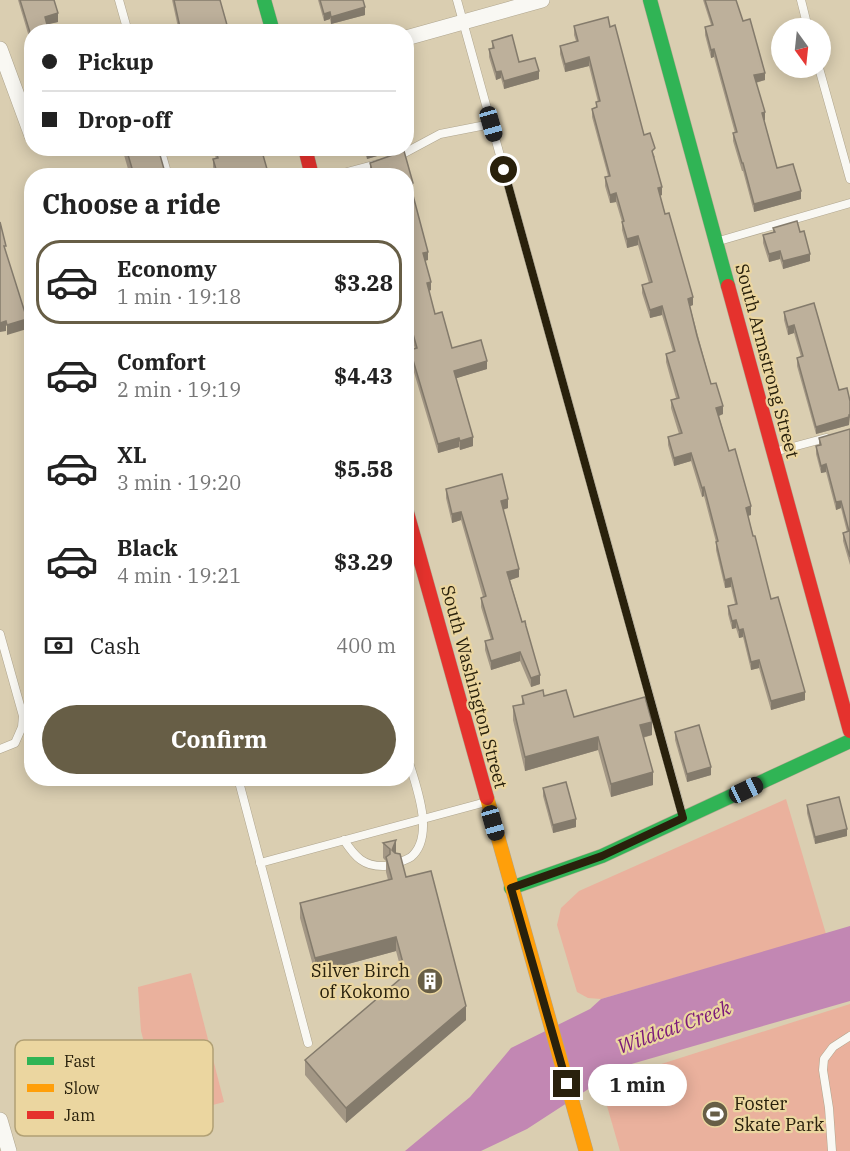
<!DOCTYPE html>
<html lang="en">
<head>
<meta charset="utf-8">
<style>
  body { margin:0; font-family:"IBM Plex Serif",serif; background:#f2f2f2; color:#222; height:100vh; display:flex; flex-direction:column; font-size:22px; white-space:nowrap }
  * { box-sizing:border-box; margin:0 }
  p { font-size:20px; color:#767676 }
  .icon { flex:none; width:33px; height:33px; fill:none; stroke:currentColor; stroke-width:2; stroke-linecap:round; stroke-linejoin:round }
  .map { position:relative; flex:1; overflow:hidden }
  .side { position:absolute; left:24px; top:168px; width:390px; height:618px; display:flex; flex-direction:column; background:#fff; border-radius:24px; box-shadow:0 3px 15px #0003 }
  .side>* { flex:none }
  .hud { position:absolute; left:24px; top:24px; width:390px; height:132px; border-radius:24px; box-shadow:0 3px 15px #0003; display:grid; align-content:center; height:132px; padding:0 18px; background:#fff }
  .needle { width:39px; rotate:165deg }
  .controls { position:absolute; left:771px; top:18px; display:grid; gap:12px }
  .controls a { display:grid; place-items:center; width:60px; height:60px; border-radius:50%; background:#fff; box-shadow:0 3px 15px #0003; font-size:30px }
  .end { position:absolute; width:27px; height:27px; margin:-14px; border:8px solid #29210c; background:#fff; box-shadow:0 0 0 3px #fff }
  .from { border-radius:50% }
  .bubble { position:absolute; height:42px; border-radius:21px; background:#fff; box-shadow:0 3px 15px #0003; font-size:20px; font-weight:700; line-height:42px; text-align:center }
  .car { position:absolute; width:18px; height:36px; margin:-18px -9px; border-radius:8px; box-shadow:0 0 4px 2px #0007; background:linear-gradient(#222 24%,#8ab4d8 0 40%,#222 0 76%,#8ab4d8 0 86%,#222 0) }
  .hud b { display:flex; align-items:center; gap:21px; height:57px; font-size:22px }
  .hud b+b { border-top:2px solid #e0e0e0 }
  .hud i { width:15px; height:15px; background:#222 }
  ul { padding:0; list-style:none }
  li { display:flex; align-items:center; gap:18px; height:84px; margin:0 12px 9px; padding:0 6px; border:3px solid transparent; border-radius:24px }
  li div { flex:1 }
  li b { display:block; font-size:22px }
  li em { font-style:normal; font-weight:700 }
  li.active { border-color:#675e46 }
  li>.icon { width:54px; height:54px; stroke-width:1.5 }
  h2 { padding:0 18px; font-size:27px; line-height:72px }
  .pay { display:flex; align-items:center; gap:15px; height:66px; padding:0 18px; font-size:22px }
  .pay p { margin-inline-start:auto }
  .cta { display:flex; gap:12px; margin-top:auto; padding:12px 18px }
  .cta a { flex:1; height:69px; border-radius:36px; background:#675e46; color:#fff; font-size:24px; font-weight:700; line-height:69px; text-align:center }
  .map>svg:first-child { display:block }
  .green { fill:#eab19d }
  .water { fill:#c287b3 }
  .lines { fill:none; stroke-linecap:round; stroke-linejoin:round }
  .lane-casing { stroke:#afa58e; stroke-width:9 }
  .street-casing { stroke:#afa58e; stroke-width:16 }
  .fast-casing { stroke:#afa58e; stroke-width:15 }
  .slow-casing { stroke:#afa58e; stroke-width:15 }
  .jam-casing { stroke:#afa58e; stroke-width:15 }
  .lane { stroke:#f9f8f3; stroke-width:8 }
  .street { stroke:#f9f8f3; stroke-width:15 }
  .fast { stroke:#30b455; stroke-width:14 }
  .slow { stroke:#ff9f0a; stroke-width:14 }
  .jam { stroke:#e5322d; stroke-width:14 }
  .wall { fill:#a39785 }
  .shaded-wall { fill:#847b6c }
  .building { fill:#bdb09b; stroke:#847b6c; stroke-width:1.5 }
  .route { stroke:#29210c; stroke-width:8 }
  .labels { text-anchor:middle; stroke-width:4.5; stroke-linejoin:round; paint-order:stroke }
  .street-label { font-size:18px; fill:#29210c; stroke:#ebd6a0 }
  .poi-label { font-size:18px; fill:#29210c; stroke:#ebd6a0; text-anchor:end }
  .water-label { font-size:20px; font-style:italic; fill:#7b197a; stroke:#ebd6a0 }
  .key { fill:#ebd6a0; stroke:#b1a074; stroke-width:1.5 }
  .key-label { font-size:16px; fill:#29210c }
</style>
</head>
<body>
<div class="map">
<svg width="850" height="1151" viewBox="0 0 850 1151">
  <rect width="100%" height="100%" fill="#daceb1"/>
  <g class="green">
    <polygon points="786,799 826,934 601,999 588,998 577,992 557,925 561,908 579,891"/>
    <polygon points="191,973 224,1102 164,1118 141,1031 138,987"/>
    <polygon points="850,1004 850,1151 620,1151 603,1092 655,1066"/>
  </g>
  <polygon class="water" points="850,926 850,1001 628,1065 610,1075 527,1129 481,1151 405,1151 470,1097 511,1048 590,1009 601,999"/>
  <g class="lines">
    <defs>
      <g id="lane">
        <polyline points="119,0 128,32"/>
        <polyline points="457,0 683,817"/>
        <polyline points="801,0 808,28"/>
        <polyline points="819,68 850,179"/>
        <polyline points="160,148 168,176"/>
        <polyline points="397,157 440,134 491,124"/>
        <polyline points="332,176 377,164"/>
        <polyline points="719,241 850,203"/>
        <polyline points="774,452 826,438"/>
        <polyline points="0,634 23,716 22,727 15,743 0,749"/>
        <polyline points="238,778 308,1043"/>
        <path d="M344,840C355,857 364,867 385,866"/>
        <polyline points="260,863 486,802"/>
        <path d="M398,863C402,861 408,859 411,857C437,835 414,780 406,753"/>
        <polyline points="832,1151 829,1108 823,1070 824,1059 833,1047 850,1036"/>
      </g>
      <g id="street">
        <polyline points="406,38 542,0"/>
        <polyline points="0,49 32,136"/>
        <polyline points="0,1120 9,1151"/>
      </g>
      <g id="fast">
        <polyline points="264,0 273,32"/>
        <polyline points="650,0 728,286"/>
        <polyline points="511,888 602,856 850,741"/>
      </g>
      <polyline id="slow" points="487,798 586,1151"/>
      <g id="jam">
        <polyline points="305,148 312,176"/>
        <polyline points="728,286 850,731"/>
        <polyline points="406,509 487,798"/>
      </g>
    </defs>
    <use href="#lane" class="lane-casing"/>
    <use href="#street" class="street-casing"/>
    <use href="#fast" class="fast-casing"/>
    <use href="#slow" class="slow-casing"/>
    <use href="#jam" class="jam-casing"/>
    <use href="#lane" class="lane"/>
    <use href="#street" class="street"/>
    <use href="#fast" class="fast"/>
    <use href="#slow" class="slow"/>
    <use href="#jam" class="jam"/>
  </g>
  <g class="wall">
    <polygon points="18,0 54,0 58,22 47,24 32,32 32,47"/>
    <polygon points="172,0 220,0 229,32 179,32"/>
    <polygon points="318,0 363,0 365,15 331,24 330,19 324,21"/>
    <polygon points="703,0 736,0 743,21 765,80 756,83 765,120 764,120 777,168 801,199 754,212 743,171 742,171 733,141 733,133 735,133 714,57 711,58 705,35 705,27 711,25"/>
    <polygon points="574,26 644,135 655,157 654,158 662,195 660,196 693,305 690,306 711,384 723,414 719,416 729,451 751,515 748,516 771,599 805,700 771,710 759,668 751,670 743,637 739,638 736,628 732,629 728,614 728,606 735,604 731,587 725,588 716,550 716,542 704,496 702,497 691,461 674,466 668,445 668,437 679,434 671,408 671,400 676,398 666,362 666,354 673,352 662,315 650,318 642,293 642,285 649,283 638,245 627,248 622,230 622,222 616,202 610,203 605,186 605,177 608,176 592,117 592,109 596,108 596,102 598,102 589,66 565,72 560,54 560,46 576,41 574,35"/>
    <polygon points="492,41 519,62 539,79 504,89 501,78 496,80 489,57 489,49 492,49"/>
    <polygon points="122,148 158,148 166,176 130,176"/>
    <polygon points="213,148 261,148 269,176 216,176 213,167 213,159 216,159"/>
    <polygon points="356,148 399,148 394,151 367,159 364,151 357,153"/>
    <polygon points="404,151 413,183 413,191 412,192 428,252 428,260 425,261 431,282 431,290 429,291 435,314 442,312 452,348 481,340 487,361 487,369 456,378 473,437 473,446 460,450 459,447 438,453 410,359 410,350 415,349 406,317 406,176 365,176 365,172 370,171 370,163"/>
    <polygon points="773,228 800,232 810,261 783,269 780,259 769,262 763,243 763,235 773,232"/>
    <polygon points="814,303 839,390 850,401 849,425 816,434 797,366 797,358 801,357 794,333 788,335 784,320 784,312"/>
    <polygon points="850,429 850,565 843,541 843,533 847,532 841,508 836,510 826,472 821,473 816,454 816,446 819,445 819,438"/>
    <polygon points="446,489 508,508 503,510 519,577 510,580 540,684 531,687 520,661 491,670 485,650 485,641 491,640 481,607 481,598 483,597 461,520 452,523 446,498"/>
    <polygon points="522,696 544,696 574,717 652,735 643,738 653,785 611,797 598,750 525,771 513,720 513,706 522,704"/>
    <polygon points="675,732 711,775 687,782 675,740"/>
    <polygon points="543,788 576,827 553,833 543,796"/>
    <polygon points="807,805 847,836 815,844 807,813"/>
    <polygon points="383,843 396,854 466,1020 346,1123 305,1075 305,1060 403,977 396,951 315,973 300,918 300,903 388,880 386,872 386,861 383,858"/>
  </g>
  <g class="shaded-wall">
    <polygon points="365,7 365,15 331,24 331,17"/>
    <polygon points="330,12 330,19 324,21 324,14"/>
    <polygon points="58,13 58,22 45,25 45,17"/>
    <polygon points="714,49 714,57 711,58 711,50"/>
    <polygon points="589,57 589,66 565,72 565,64"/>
    <polygon points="501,71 501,78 496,80 496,72"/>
    <polygon points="539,71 539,79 504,89 504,81"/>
    <polygon points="765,73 765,80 754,83 754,75"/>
    <polygon points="765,112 765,120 762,121 762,113"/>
    <polygon points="357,148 364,148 364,151 357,153"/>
    <polygon points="371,148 399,148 394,151 367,159 367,150"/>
    <polygon points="413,183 413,191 410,192 410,184"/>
    <polygon points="662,187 662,195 658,196 658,188"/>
    <polygon points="801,191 801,199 754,212 754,204"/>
    <polygon points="616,193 616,202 610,203 610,195"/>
    <polygon points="638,236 638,245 627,248 627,239"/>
    <polygon points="780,251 780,259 769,262 769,254"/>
    <polygon points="428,252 428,260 423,261 423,253"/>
    <polygon points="810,254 810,261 783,269 783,261"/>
    <polygon points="431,282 431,290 427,291 427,283"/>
    <polygon points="693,297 693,305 688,307 688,299"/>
    <polygon points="662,306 662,315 650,318 650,310"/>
    <polygon points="27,319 27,329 7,335 7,325"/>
    <polygon points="6,321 6,331 0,332 0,323"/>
    <polygon points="794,325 794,333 788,335 788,327"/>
    <polygon points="487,361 487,369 454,379 454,371"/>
    <polygon points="723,406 723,414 716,417 716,408"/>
    <polygon points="850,415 849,425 816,434 816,427"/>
    <polygon points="473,437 473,446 460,450 460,441"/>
    <polygon points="459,438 459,447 438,453 438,444"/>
    <polygon points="691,453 691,461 674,466 674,458"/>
    <polygon points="826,464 826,472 821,473 821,466"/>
    <polygon points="704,487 704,496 702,497 702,488"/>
    <polygon points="508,499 508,508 501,510 501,501"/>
    <polygon points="841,501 841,508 836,510 836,502"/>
    <polygon points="751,506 751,515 746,516 746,508"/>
    <polygon points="461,512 461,520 452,523 452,514"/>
    <polygon points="519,569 519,577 507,581 507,572"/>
    <polygon points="731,578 731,587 725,588 725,580"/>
    <polygon points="736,620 736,628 732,629 732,621"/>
    <polygon points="743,629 743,637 739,638 739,630"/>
    <polygon points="520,652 520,661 491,670 491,661"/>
    <polygon points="759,660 759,668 751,670 751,662"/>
    <polygon points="540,675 540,684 531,687 531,678"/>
    <polygon points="805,692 805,700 771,710 771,701"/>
    <polygon points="652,722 652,735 640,738 640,725"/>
    <polygon points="598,737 598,750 525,771 525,757"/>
    <polygon points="711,767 711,775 687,782 687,774"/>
    <polygon points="653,772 653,785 611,797 611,784"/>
    <polygon points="576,819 576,827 553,833 553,825"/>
    <polygon points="847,829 847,836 815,844 815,837"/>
    <polygon points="396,840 396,855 392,850"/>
    <polygon points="396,937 396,951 315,973 315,958"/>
    <polygon points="466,1006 466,1020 346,1123 346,1108"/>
  </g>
  <g class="building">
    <polygon points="20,0 54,0 58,13 45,17 49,32 32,32 32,39"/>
    <polygon points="174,0 220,0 229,32 181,32"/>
    <polygon points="320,0 363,0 365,7 331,17 330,12 324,14"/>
    <polygon points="705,0 736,0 743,21 750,19 765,73 754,75 765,112 762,113 777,168 793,164 801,191 754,204 743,163 742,163 733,133 737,132 714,49 711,50 705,27 713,25"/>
    <polygon points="608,17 610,27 615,25 644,135 650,133 655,148 652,151 662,187 658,188 665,214 669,213 693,297 688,299 697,336 711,384 716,383 723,406 716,408 729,451 735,449 751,506 746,508 753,536 755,536 771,599 778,597 805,692 771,701 759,660 751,662 743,629 739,630 736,620 732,621 728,606 737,604 731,578 725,580 716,542 718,541 704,487 702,488 691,453 674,458 668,437 682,433 671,400 679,398 666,354 675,351 662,306 650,310 642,285 652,282 638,236 627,239 622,222 624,221 616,193 610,195 605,177 610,176 592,109 597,107 596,102 600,101 589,57 565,64 560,46 578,41 574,26"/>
    <polygon points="512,35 519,62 535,58 539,71 504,81 501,71 496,72 489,49 494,48 492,41"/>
    <polygon points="126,148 158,148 166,176 131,176 134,175"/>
    <polygon points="215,148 261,148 269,176 218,176 213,159 218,158"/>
    <polygon points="404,151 413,183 410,184 428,252 423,253 431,282 427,283 435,314 442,312 452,348 481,340 487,361 454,371 473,437 460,441 459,438 438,444 410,350 417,348 406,309 406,176 367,176 365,172 372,170 370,163"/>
    <polygon points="797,221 800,232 804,231 810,254 783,261 780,251 769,254 763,235 775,232 773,228"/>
    <polygon points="0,222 6,246 4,246 27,319 7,325 6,321 0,323"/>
    <polygon points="814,303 839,390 847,388 850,401 850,415 849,415 849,417 816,427 797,358 803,356 794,325 788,327 784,312"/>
    <polygon points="850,429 850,557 843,533 849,531 841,501 836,502 826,464 821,466 816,446 821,445 819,438"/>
    <polygon points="502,474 508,499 501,501 519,569 507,572 522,622 525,621 526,626 540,675 531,678 520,652 491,661 485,641 493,639 481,598 486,596 461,512 452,514 446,489"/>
    <polygon points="543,690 544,696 566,690 574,717 645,697 652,722 640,725 653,772 611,784 598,737 525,757 513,706 524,704 522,696"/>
    <polygon points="699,725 711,767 687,774 675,732"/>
    <polygon points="566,782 576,819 553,825 543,788"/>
    <polygon points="839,797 847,829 815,837 807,805"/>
    <polygon points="396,840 392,850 395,853 400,854 406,877 431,871 466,1006 346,1108 305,1060 406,974 396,937 315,958 300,903 392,879 386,857 390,854 390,849 383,843"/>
  </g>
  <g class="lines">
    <polyline class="route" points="504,170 683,818 602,856 511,888 567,1084"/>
  </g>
  <defs>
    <symbol id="building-disc" viewBox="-11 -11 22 22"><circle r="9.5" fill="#675e46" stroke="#ebd6a0"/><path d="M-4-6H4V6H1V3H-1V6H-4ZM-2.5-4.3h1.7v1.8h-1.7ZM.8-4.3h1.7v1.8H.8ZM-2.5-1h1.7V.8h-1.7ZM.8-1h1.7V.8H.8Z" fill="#fff"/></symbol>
    <symbol id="stadium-disc" viewBox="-11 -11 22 22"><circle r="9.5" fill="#675e46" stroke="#ebd6a0"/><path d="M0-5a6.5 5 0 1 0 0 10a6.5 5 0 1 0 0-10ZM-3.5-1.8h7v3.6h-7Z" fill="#fff"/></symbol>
  </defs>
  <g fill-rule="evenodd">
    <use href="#building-disc" x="415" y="966" width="30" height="30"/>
    <use href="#stadium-disc" x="700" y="1099" width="30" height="30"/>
  </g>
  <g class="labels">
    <g class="street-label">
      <text transform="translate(767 361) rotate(75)" y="6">South Armstrong Street</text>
      <text transform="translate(474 687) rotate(75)" y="6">South Washington Street</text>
    </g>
    <g class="poi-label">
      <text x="410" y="977">Silver Birch<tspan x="410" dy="21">of Kokomo</tspan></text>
      <text x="734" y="1110" text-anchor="start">Foster<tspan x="734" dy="21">Skate Park</tspan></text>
    </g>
    <g class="water-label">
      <text transform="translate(674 1027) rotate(-20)" y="7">Wildcat Creek</text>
    </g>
  </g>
  <rect x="15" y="1040" width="198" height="96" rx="9" class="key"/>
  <rect x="27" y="1057" width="27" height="8" fill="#30b455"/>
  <rect x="27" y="1084" width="27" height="8" fill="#ff9f0a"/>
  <rect x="27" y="1111" width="27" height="8" fill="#e5322d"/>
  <g class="key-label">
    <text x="64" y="1067">Fast</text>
    <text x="64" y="1094">Slow</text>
    <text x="64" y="1121">Jam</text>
  </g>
</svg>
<div class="controls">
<a><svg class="needle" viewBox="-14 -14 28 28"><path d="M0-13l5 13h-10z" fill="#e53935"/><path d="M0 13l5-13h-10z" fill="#767676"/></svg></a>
</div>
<i class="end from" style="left:504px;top:170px"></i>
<i class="end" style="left:567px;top:1084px"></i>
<div class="bubble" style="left:588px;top:1064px;width:99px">1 min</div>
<i class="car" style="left:491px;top:124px;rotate:164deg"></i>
<i class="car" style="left:746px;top:790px;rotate:65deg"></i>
<i class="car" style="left:493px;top:823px;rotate:164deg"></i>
<div class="hud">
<b><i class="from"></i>Pickup</b>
<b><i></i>Drop-off</b>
</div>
<section class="side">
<h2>Choose a ride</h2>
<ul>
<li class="active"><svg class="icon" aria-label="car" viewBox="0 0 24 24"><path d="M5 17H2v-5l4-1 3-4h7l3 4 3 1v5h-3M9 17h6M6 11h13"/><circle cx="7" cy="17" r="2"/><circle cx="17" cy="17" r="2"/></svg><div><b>Economy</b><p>1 min · 19:18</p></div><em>$3.28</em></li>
<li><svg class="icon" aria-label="car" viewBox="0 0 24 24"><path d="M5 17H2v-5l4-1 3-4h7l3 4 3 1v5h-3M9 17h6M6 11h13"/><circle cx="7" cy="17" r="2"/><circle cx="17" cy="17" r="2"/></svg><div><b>Comfort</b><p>2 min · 19:19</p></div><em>$4.43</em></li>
<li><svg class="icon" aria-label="car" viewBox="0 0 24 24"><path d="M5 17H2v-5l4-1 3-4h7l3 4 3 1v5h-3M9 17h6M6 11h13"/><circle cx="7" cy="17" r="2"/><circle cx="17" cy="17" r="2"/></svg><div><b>XL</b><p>3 min · 19:20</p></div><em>$5.58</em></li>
<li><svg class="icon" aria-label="car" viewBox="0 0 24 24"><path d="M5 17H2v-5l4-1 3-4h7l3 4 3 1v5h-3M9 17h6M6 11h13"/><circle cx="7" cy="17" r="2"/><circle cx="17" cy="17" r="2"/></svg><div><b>Black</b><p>4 min · 19:21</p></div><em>$3.29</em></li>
</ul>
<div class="pay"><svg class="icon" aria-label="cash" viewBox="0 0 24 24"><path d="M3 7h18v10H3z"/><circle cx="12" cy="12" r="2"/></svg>Cash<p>400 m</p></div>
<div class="cta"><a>Confirm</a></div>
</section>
</div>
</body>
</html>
